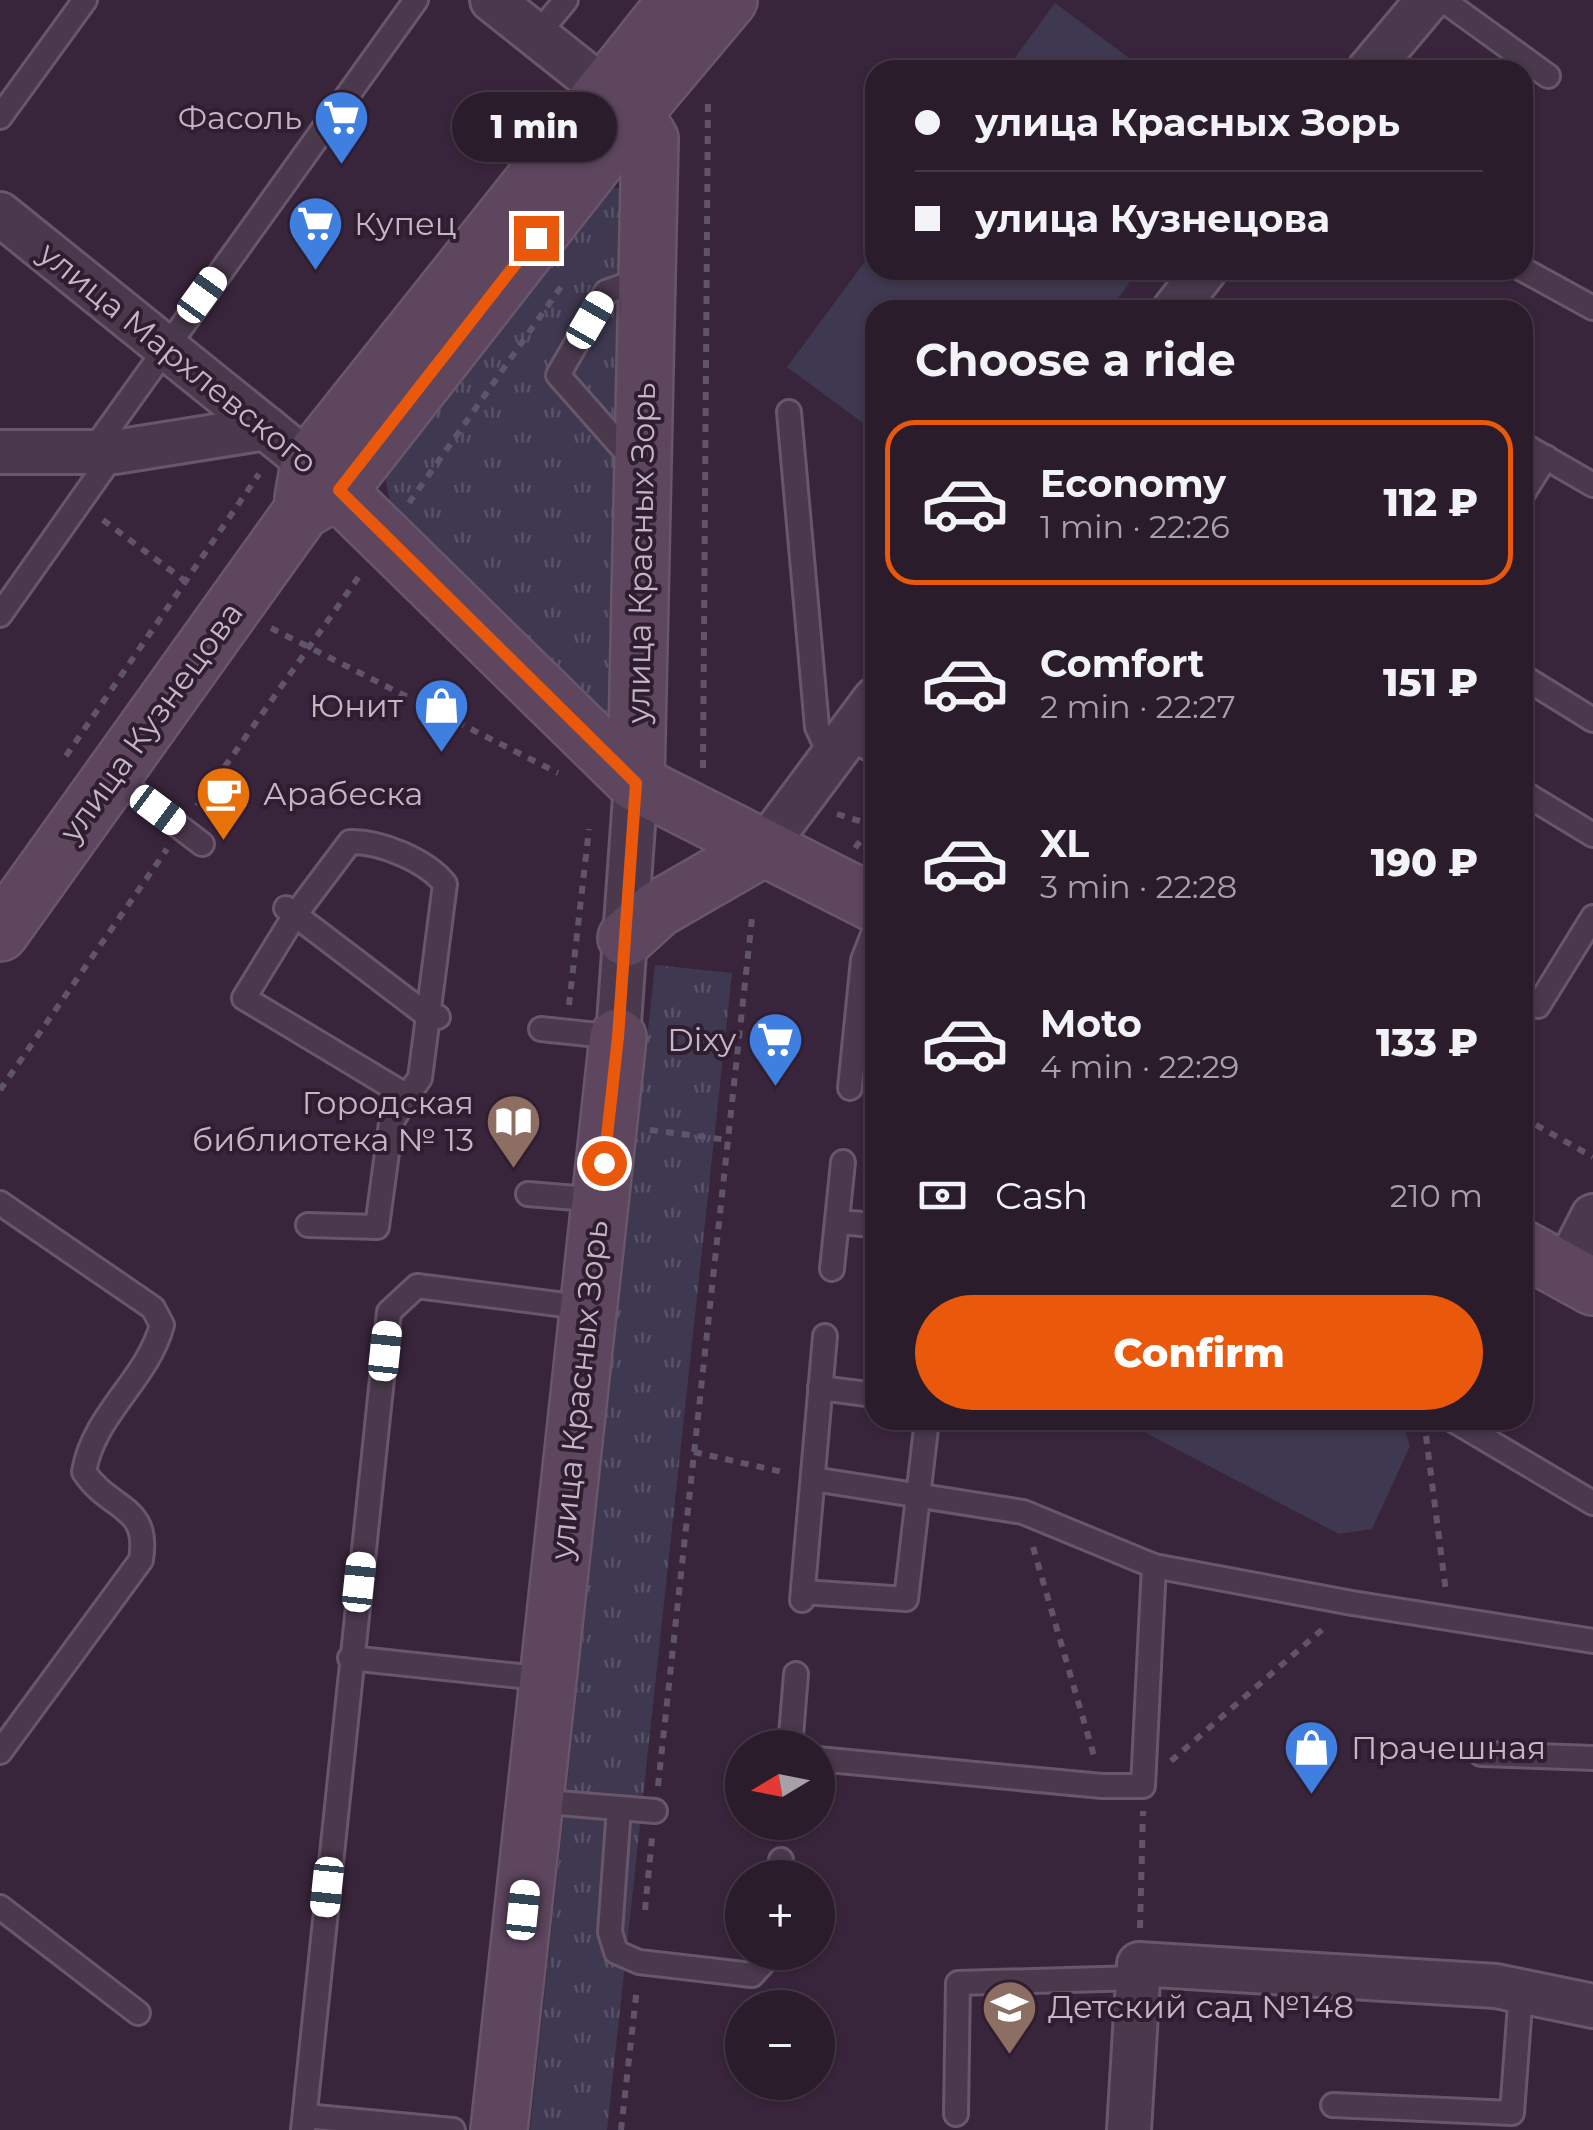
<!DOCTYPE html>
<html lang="en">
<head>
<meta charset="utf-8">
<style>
  body { margin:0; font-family:Montserrat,sans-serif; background:#372938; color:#f1f3f6; height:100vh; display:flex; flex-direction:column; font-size:38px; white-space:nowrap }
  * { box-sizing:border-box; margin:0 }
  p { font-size:32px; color:#a6a1a9 }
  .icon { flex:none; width:55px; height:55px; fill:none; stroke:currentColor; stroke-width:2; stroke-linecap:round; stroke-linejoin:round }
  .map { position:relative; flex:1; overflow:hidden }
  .sheet { position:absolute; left:865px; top:300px; width:668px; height:1130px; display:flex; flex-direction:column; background:#2b1c2c; border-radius:30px; box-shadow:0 2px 8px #0004,0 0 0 2px #473a48 }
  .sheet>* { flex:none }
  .banner { position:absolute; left:865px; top:60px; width:668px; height:220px; border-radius:30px; box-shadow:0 2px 8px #0004,0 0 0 2px #473a48; display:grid; align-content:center; height:220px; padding:0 50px; background:#2b1c2c }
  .needle { width:65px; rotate:260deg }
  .tools { position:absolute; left:725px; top:1730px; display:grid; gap:20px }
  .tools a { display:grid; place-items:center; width:110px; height:110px; border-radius:50%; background:#2b1c2c; box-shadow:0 2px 8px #0004,0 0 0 2px #473a48; font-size:50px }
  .end { position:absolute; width:45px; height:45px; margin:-22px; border:12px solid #ea580c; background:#fff; box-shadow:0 0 0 5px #fff }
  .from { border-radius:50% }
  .bubble { position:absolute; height:70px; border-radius:35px; background:#2b1c2c; box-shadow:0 2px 8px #0004,0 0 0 2px #473a48; font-size:32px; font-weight:800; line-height:70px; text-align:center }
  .car { position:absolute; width:30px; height:60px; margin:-30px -15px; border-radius:12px; box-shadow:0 0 8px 2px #0007; background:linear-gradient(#fff 24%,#345 0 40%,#fff 0 76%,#345 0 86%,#fff 0) }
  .banner b { display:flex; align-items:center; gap:35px; height:95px; font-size:38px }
  .banner b+b { border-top:2px solid #473a48 }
  .banner i { width:25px; height:25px; background:#f1f3f6 }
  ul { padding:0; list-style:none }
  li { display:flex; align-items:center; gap:30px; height:165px; margin:0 20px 15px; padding:0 30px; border:5px solid transparent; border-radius:30px }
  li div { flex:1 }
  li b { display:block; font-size:38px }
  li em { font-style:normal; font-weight:800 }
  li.active { border-color:#ea580c }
  li>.icon { width:90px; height:90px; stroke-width:1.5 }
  h2 { padding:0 50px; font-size:45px; line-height:120px }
  .pay { display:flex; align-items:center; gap:25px; height:110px; padding:0 50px; font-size:38px }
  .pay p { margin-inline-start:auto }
  .cta { display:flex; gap:20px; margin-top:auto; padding:20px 50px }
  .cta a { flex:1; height:115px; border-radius:60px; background:#ea580c; color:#fff; font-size:40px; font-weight:800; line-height:115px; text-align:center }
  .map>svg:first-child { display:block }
  .grass { fill:url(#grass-tufts) }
  .pitch { fill:#3e3950 }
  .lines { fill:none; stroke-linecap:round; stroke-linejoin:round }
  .lane-casing { stroke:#68566a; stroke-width:28 }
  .street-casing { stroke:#68566a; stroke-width:48 }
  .secondary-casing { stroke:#68566a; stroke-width:60 }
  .path { stroke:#5f5469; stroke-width:6; stroke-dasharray:8 8; stroke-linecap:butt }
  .lane { stroke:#4a384c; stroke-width:22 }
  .street { stroke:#4a384c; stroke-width:42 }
  .secondary { stroke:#5e465e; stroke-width:55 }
  .route { stroke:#ea580c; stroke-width:12 }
  .labels { text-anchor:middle; stroke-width:8; stroke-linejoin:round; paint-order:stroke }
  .poi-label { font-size:32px; fill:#c6b4c7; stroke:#2f1d30; text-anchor:end }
  .street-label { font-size:32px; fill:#c6b4c7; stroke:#2f1d30 }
</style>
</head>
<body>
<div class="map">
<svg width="1593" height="2130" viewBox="0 0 1593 2130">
  <defs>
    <pattern id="grass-tufts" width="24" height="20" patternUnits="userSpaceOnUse" patternTransform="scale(2.5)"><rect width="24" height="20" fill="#3e3950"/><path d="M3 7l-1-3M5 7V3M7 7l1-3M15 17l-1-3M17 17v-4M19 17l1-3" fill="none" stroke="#585368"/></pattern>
  </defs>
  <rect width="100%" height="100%" fill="#39253b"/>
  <g class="grass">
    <polygon points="621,188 611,721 392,513 380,450 598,189"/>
    <polygon points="655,965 732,973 607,2130 530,2130"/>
  </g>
  <g class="pitch">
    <polygon points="1055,3 1145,70 1006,70"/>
    <polygon points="875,248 875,270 1139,270 1109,310 875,310 875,432 787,367"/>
    <polygon points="1121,1420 1402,1420 1410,1446 1372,1529 1339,1534"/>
  </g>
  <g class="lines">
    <defs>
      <g id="lane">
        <polyline points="1443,0 1548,76"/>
        <polyline points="537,35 566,0"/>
        <polyline points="0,117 85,0"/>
        <polyline points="1522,269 1593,308"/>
        <polyline points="789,412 817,727 831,757"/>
        <polyline points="1522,444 1593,485"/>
        <polyline points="91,453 416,0"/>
        <polyline points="634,461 558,375 606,292 646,278"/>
        <polyline points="1522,495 1546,457"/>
        <polyline points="0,615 115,452"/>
        <polyline points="1522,676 1593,720"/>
        <polyline points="846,737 875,752"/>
        <polyline points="113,776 202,844"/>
        <polyline points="1524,793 1593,835"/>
        <polyline points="286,908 428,1016 420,1078 407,1096"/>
        <polyline points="1538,1006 1593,917"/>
        <polyline points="541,1029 617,1037"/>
        <polyline points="850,1088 863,960 875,929"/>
        <polyline points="528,1194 600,1200"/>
        <path d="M0,1203L153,1308L162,1325C147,1380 93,1415 84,1472C111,1512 150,1504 141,1560L0,1752"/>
        <polyline points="837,1222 875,1225"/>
        <path d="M308,1225L377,1227L391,1123L407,1096L244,998L295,915L350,842C379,841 426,860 445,884L428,1016L438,1017"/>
        <polyline points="832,1269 843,1162"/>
        <polyline points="820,1388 875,1395"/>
        <polyline points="1453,1420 1593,1503"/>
        <polyline points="813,1479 1023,1512 1154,1566 1352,1603 1593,1641"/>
        <polyline points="803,1592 906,1599 927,1420"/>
        <polyline points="802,1600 825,1336"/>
        <polyline points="350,1658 548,1679"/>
        <polyline points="790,1748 796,1674"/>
        <polyline points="1481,1754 1593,1758"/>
        <polyline points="818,1759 1102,1786 1143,1786 1154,1566"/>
        <polyline points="535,1801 655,1811"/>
        <polyline points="619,1808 610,1932 616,1952 639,1962 752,1975 773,1952"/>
        <polyline points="779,1878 781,1860"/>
        <polyline points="0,1907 138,2013"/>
        <polyline points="1333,2105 1512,2113 1521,1991"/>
        <polyline points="956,2114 958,1983 1138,1978"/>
        <polyline points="305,2116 453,2130"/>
        <polyline points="303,2130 389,1312 417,1286 588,1308"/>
      </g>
      <g id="street">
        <polyline points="492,0 629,109"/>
        <polyline points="1369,70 1428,0"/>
        <polyline points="0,214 309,463"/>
        <polyline points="1174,310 1205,270"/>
        <polyline points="0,452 115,452 266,428"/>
        <polyline points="764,848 875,699"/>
        <polyline points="618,1037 636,783"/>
        <polyline points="1565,1271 1593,1216"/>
        <polyline points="1129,2130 1139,1964 1496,1986 1593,2006"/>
      </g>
      <g id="secondary">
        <polyline points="634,113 650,139 636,783"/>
        <polyline points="309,463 636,783 875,904"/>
        <polyline points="303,498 309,463 677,0"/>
        <polyline points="0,933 302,511 339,490 634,113 729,0"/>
        <polyline points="626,938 658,909 764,848"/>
        <polyline points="1522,1248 1593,1287"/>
        <polyline points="499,2130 618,1037"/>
      </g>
    </defs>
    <use href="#lane" class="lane-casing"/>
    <use href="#street" class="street-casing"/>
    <use href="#secondary" class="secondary-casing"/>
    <g class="path">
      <polyline points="409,503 563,284"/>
      <polyline points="103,520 185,581"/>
      <polyline points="271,628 558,773"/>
      <polyline points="66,756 259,474"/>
      <polyline points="703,768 708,96"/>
      <polyline points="197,806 360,575"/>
      <polyline points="837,814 869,824"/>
      <polyline points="855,848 875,822"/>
      <polyline points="569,1005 589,829"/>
      <polyline points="0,1090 167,849"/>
      <polyline points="1522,1117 1593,1157"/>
      <polyline points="650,1130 728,1140"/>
      <polyline points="1426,1436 1446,1592"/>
      <polyline points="694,1452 787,1473"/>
      <polyline points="1033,1547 1094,1756"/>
      <polyline points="1171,1761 1324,1628"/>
      <polyline points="658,1786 752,918"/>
      <polyline points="645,1910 652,1838"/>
      <polyline points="1140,1928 1143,1811"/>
      <polyline points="621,2130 637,1987"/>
    </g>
    <use href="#lane" class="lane"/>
    <use href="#street" class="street"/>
    <use href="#secondary" class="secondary"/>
  </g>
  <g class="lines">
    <polyline class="route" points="536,238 339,490 636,783 618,1037 604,1163"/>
  </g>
  <defs>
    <symbol id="supermarket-pin" viewBox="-11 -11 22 30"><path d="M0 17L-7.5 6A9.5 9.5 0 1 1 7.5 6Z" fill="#3f7fe0" stroke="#2f1d30"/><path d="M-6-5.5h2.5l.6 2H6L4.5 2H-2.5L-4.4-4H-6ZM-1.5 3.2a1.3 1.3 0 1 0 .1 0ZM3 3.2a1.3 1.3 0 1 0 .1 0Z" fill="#fff"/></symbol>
    <symbol id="shop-pin" viewBox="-11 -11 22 30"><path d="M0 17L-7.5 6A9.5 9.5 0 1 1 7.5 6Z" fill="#3f7fe0" stroke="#2f1d30"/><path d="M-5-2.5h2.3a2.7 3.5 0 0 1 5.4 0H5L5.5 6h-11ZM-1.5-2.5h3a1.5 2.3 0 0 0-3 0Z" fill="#fff"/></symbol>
    <symbol id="cafe-pin" viewBox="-11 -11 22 30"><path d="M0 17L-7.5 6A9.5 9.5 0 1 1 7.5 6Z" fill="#e8710a" stroke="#2f1d30"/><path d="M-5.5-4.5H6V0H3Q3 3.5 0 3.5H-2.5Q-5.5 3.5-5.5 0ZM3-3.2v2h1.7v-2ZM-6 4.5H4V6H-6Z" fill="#fff"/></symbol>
    <symbol id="library-pin" viewBox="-11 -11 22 30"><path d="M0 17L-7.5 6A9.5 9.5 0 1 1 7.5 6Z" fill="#8d6e63" stroke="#2f1d30"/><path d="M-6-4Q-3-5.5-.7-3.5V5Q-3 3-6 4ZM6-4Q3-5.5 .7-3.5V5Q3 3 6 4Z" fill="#fff"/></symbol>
    <symbol id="school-pin" viewBox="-11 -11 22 30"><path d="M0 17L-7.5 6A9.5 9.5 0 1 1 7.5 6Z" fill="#8d6e63" stroke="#2f1d30"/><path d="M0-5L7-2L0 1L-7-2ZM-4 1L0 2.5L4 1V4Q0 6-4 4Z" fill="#fff"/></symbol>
  </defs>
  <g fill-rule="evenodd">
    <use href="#supermarket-pin" x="310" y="86" width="63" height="86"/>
    <use href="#supermarket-pin" x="284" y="192" width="63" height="86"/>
    <use href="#shop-pin" x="410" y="674" width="63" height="86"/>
    <use href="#cafe-pin" x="192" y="762" width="63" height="86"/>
    <use href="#supermarket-pin" x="744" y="1008" width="63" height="86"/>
    <use href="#library-pin" x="482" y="1090" width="63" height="86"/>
    <use href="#shop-pin" x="1280" y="1716" width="63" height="86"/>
    <use href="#school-pin" x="978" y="1976" width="63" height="86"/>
  </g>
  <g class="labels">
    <g class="poi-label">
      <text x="302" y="129">Фасоль</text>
      <text x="354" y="235" text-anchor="start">Купец</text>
      <text x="403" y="717">Юнит</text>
      <text x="263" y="805" text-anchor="start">Арабеска</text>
      <text x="736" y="1051">Dixy</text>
      <text x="474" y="1114">Городская<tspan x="474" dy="37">библиотека № 13</tspan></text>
      <text x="1351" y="1759" text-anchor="start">Прачешная</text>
      <text x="1048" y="2018" text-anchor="start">Детский сад №148</text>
    </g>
    <g class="street-label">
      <text transform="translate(178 358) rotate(39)" y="11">улица Мархлевского</text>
      <text transform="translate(641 553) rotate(-89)" y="11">улица Красных Зорь</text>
      <text transform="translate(151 722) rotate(-54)" y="11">улица Кузнецова</text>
      <text transform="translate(579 1390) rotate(-84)" y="11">улица Красных Зорь</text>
    </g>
  </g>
</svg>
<div class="tools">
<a><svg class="needle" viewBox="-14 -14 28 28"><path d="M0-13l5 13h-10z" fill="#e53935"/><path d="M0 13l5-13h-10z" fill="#a6a1a9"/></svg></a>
<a>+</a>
<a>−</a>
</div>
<i class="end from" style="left:604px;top:1163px"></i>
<i class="end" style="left:536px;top:238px"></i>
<div class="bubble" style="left:452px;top:92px;width:165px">1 min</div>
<i class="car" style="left:202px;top:295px;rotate:36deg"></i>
<i class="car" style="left:590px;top:320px;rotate:30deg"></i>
<i class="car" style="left:158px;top:810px;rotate:127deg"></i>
<i class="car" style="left:385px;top:1351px;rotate:6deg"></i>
<i class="car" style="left:359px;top:1582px;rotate:6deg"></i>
<i class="car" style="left:327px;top:1887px;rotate:186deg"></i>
<i class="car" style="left:523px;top:1910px;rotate:6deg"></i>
<div class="banner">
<b><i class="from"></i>улица Красных Зорь</b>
<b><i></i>улица Кузнецова</b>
</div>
<section class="sheet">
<h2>Choose a ride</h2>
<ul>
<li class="active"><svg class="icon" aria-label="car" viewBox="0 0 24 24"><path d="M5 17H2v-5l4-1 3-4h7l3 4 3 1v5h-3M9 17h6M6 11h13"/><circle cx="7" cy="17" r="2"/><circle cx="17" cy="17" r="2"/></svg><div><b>Economy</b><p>1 min · 22:26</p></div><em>112 ₽</em></li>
<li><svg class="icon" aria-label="car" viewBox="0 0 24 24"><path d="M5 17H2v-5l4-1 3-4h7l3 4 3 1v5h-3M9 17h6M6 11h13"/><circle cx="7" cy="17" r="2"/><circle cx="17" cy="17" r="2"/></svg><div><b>Comfort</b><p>2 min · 22:27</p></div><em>151 ₽</em></li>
<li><svg class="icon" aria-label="car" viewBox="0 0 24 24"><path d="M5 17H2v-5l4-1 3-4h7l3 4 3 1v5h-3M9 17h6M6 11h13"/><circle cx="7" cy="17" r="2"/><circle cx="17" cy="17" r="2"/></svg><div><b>XL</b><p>3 min · 22:28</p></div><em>190 ₽</em></li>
<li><svg class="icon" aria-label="car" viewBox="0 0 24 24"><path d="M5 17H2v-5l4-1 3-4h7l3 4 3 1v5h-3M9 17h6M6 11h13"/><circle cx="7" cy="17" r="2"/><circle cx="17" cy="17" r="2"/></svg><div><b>Moto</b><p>4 min · 22:29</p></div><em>133 ₽</em></li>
</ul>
<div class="pay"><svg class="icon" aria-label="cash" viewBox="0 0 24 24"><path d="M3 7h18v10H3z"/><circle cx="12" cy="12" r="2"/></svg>Cash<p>210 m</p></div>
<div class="cta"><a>Confirm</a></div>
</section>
</div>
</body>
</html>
